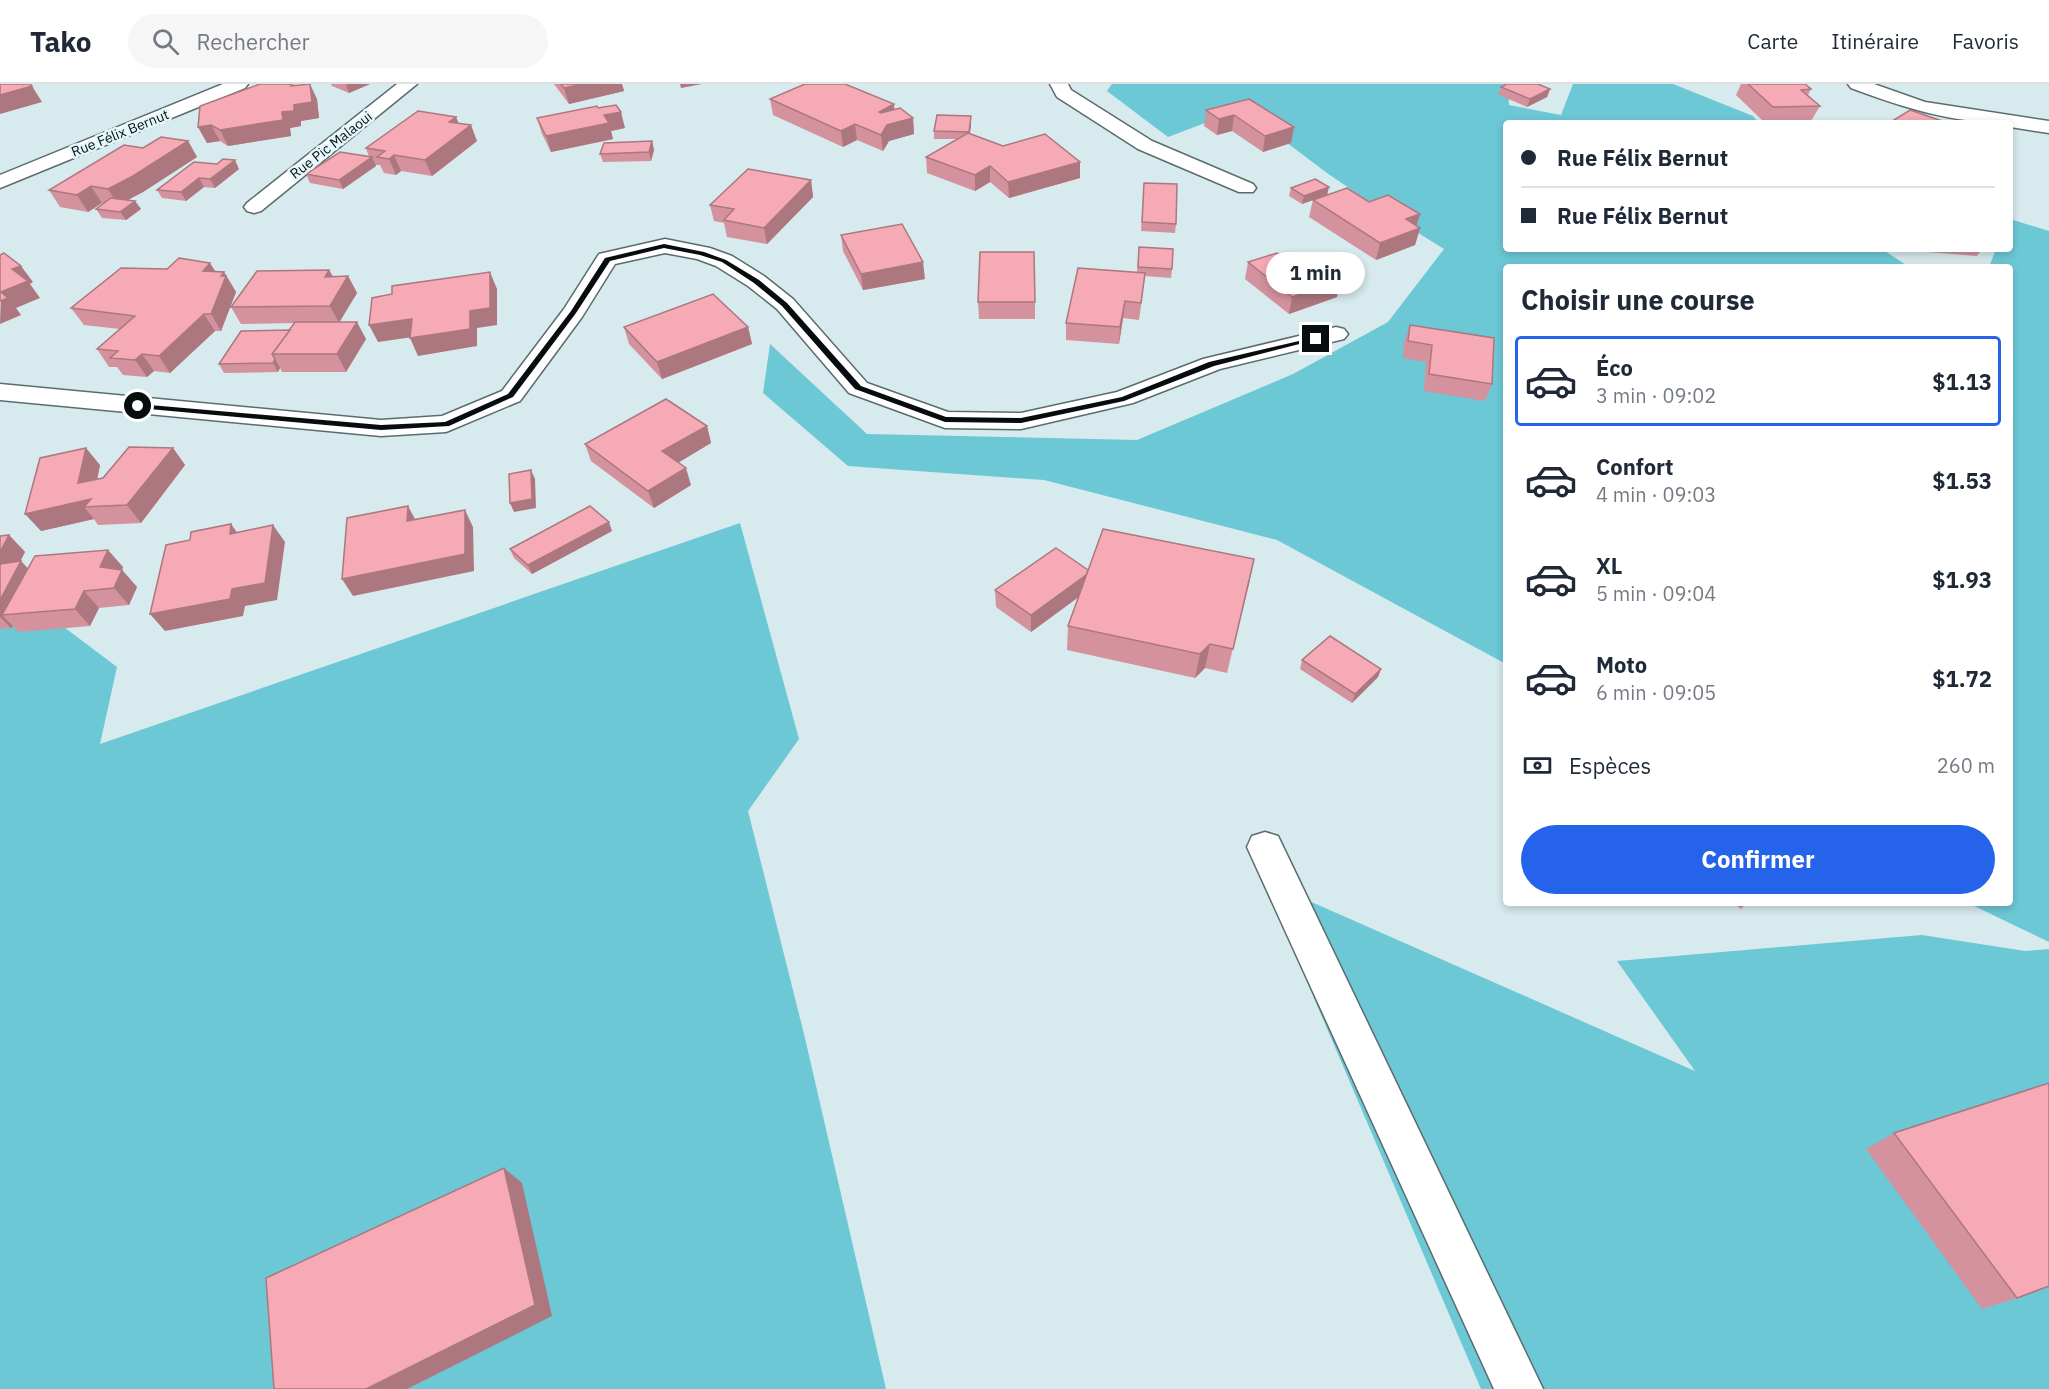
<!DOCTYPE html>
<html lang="fr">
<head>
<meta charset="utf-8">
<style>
  body { margin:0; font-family:"IBM Plex Sans",sans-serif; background:#f6f6f7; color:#1f2937; height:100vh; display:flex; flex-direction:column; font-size:22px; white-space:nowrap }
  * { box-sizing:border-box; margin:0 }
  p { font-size:20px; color:#747a83 }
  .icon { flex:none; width:33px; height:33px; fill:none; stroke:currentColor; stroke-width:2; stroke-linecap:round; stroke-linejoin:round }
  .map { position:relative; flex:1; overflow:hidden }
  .panel { position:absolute; left:1503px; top:180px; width:510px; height:642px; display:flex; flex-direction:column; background:#fff; border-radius:6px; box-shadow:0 3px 9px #0003 }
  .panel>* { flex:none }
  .top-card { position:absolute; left:1503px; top:36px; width:510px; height:132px; border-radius:6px; box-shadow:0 3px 9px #0003; display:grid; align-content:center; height:132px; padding:0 18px; background:#fff }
  .end { position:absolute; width:27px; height:27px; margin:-14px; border:8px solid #070d0e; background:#fff; box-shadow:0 0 0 3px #fff }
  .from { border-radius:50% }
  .bubble { position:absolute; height:42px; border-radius:21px; background:#fff; box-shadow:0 3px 9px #0003; font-size:20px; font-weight:700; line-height:42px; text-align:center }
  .top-card b { display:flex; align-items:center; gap:21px; height:57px; font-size:22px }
  .top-card b+b { border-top:2px solid #e0e1e3 }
  .top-card i { width:15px; height:15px; background:#1f2937 }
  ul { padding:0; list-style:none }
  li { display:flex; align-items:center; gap:18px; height:90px; margin:0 12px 9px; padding:0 6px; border:3px solid transparent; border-radius:6px }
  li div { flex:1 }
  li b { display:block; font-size:22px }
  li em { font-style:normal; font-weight:700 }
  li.selected { border-color:#2563eb }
  li>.icon { width:54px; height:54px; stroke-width:1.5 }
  h2 { padding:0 18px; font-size:27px; line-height:72px }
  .pay { display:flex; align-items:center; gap:15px; height:66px; padding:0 18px; font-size:22px }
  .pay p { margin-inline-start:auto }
  .button { display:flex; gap:12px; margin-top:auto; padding:12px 18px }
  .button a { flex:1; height:69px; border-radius:36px; background:#2563eb; color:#fff; font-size:24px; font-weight:700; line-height:69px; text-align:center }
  header { display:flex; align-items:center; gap:36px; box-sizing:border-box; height:84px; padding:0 30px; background:#fff; border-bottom:2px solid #e0e1e3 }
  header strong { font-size:28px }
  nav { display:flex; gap:33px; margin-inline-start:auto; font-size:21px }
  .search { width:420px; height:54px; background:#f6f6f7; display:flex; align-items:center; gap:15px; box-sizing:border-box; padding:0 21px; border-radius:33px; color:#747a83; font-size:22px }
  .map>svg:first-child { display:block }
  .forest { fill:#6cc8d5 }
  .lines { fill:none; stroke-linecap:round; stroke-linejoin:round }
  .minor-casing { stroke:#5b6c6f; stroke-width:3 }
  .minor { fill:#fff; fill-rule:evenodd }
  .wall { fill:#d3929d }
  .shaded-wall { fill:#ac777f }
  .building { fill:#f5aab6; stroke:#ac777f; stroke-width:1.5 }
  .route { fill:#070d0e }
  .labels { text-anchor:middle; stroke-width:5; stroke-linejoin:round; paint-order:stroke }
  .far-street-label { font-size:14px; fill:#070d0e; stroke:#e4f7fa }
</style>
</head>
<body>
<header>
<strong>Tako</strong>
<div class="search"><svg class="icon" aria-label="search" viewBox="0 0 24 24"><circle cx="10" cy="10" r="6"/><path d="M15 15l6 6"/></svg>Rechercher</div>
<nav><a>Carte</a><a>Itinéraire</a><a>Favoris</a></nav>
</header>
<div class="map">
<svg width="2049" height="1305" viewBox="0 0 2049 1305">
  <rect width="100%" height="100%" fill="#d7eaed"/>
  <g class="forest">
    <polygon points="1112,0 1508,0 1509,21 1561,31 1573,0 1673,0 1753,32 1759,39 1506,39 1506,165 1882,165 1909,183 1915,183 1506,183 1506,580 1277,456 1044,396 848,382 763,309 770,260 867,350 1137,356 1293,290 1388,238 1444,165 1384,128 1327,89 1242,25 1168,53 1107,7"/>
    <polygon points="2010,135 2049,147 2049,858 1968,819 2010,819 2010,183 1989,183 1996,165 2010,165"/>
    <polygon points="740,439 799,655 748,727 804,950 886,1305 0,1305 0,495 117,583 100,660"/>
    <polygon points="1264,797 1695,987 1617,877 1922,851 2025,867 2049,865 2049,1305 1481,1305"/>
  </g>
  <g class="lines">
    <defs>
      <g id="minor">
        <polygon points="223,0 248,0 245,4 0,104 0,91"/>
        <polygon points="397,0 417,0 261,127 254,129 247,127 244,123 247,119"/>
        <polygon points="1050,0 1068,0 1071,6 1152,57 1253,100 1256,104 1253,108 1239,108 1138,65 1057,13"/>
        <path d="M1848,0H1874L1925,18L2049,37V49L2010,43V39C1951,39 1905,24 1851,4Z"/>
        <polygon points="665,155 710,164 732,172 764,192 793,215 867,299 948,328 1021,329 1117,308 1203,275 1336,243 1344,245 1348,250 1344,255 1220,285 1133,319 1021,345 945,344 849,309 777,225 748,202 716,182 697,175 665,169 615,180 582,233 520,317 446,348 381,352 0,316 0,300 381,336 442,332 502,307 564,225 599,170"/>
        <polygon points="1265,748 1278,752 1543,1305 1494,1305 1247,763 1252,752"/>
      </g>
    </defs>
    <use href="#minor" class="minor-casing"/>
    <use href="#minor" class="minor"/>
  </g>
  <g class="wall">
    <polygon points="260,0 294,0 295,2 317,15 319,34 301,37 301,42 290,44 291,52 228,62 220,57 207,59 198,43"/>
    <polygon points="331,0 370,0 349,9 332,2"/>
    <polygon points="554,0 622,0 624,7 569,20"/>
    <polygon points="1741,0 1805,0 1811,5 1808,11 1820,22 1811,37 1765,39 1736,11"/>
    <polygon points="1501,3 1550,5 1547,13 1527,23 1499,11"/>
    <polygon points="770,15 894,26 913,34 914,50 889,57 883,67 857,56 843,63 773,31"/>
    <polygon points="1249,15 1294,43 1291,59 1263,68 1232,47 1217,51 1204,42 1206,26"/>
    <polygon points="598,24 625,44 611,47 613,55 551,68 542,50 537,34"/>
    <polygon points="456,33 459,40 477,57 432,92 401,87 396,91 384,89 380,81 375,81 376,82 343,105 310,99 306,90 369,73 366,64"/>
    <polygon points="971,40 970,50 1080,94 1009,114 990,98 975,107 927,89 926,73 956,55 934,55 934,47"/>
    <polygon points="188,57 197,73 143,108 128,116 135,117 141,125 126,136 102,134 96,125 104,119 102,119 88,128 60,123 49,106 143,64"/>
    <polygon points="652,57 654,66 651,77 603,78 600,70"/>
    <polygon points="239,85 215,104 204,103 186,117 162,114 157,106"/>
    <polygon points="811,96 813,113 767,160 727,153 724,139 714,137 710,121"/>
    <polygon points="1144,99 1176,140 1175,149 1141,147"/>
    <polygon points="1329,103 1327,111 1302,120 1289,112 1291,104"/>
    <polygon points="1313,116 1369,118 1420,144 1415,161 1376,176 1309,133"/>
    <polygon points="841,151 925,195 863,206 843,167"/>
    <polygon points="1139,163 1172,185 1171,194 1145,192 1139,236 1123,234 1119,260 1066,256 1066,239 1137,188"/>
    <polygon points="1890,165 1982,165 1977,172"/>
    <polygon points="1248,178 1337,213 1289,230 1245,195"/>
    <polygon points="329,186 333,192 348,192 357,209 339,238 366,255 346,288 282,288 280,284 278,288 224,289 219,280 290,246 295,239 241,240 231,223"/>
    <polygon points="215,187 224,188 236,208 221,247 215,247 170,289 154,287 147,293 123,291 117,283 109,283 97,265 120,245 84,241 71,224"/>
    <polygon points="978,218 1035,218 1035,235 979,235"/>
    <polygon points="1410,241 1492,300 1485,317 1424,307 1426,278 1403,274 1404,258"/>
    <polygon points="624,243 748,243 752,260 662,295 629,260"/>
    <polygon points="707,342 711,359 678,378 691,401 654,424 591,377 585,360"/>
    <polygon points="173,364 185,381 141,439 98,441 94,435 41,447 100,381 97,395 103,394"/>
    <polygon points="612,447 532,490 514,474 510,465"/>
    <polygon points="9,451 25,468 20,477 28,485 123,483 122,486 137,503 129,521 99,524 90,542 19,548 13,542 11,544 0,545 0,452"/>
    <polygon points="1254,475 1227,589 1205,584 1195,594 1067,566 1068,542 1079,513 1031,548 996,523 995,506 1088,486"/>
    <polygon points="1302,576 1381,585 1378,593 1352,619 1300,585"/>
    <polygon points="1734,819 1747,819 1741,825"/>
    <polygon points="1894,1049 2017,1214 1982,1225 1866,1065"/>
  </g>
  <g class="shaded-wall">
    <polygon points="310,0 317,15 319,34 301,37 301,42 290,44 291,52 228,62 220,46 294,21"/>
    <polygon points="348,0 370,0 349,9 346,1"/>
    <polygon points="582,0 622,0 624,7 569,20 564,4"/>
    <polygon points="680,0 702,0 681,4"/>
    <polygon points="32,2 42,18 0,30 0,11"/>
    <polygon points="1550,5 1547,13 1527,23 1530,15"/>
    <polygon points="894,20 895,36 880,43 879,28"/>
    <polygon points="621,28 625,44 611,47 613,55 551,68 546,52 604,31"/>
    <polygon points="1234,31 1232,47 1217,51 1219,35"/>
    <polygon points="971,32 971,40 969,56 969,48"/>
    <polygon points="456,33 462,48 471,41 477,57 432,92 425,76 449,38"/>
    <polygon points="913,34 914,50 889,57 883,67 881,51 887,41"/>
    <polygon points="855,40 857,56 843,63 841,47"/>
    <polygon points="211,41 220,57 207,59 198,43"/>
    <polygon points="1294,43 1291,59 1263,68 1265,52"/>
    <polygon points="188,57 197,73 143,108 118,121 108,105"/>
    <polygon points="652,57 654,66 651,77 649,68"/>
    <polygon points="394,71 401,87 396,91 389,75"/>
    <polygon points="372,73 376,82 343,105 339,96"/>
    <polygon points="235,76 239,85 215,104 210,95"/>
    <polygon points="1080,78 1080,94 1009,114 1008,98"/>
    <polygon points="990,82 990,98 975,107 975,91"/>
    <polygon points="199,94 204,103 186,117 181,108"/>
    <polygon points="811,96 813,113 767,160 764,144"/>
    <polygon points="91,102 102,119 88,128 77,111"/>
    <polygon points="1329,103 1327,111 1302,120 1304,112"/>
    <polygon points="135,117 141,125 126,136 120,128"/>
    <polygon points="1420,130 1415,146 1420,144 1415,161 1376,176 1380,159 1406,135"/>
    <polygon points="923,178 925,195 863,206 861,190"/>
    <polygon points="210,179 221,196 203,187"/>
    <polygon points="21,182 33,198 30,200 40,214 16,224 21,231 0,240 1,208 12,185"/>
    <polygon points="329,186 338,203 325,193"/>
    <polygon points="224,188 236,208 221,247 211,230 221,192"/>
    <polygon points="490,188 497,205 497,241 477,244 477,262 418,272 410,254 470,227"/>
    <polygon points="348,192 357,209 339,239 330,222"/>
    <polygon points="1341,196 1337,213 1289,230 1292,213"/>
    <polygon points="1125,217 1123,234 1119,260 1120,243"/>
    <polygon points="204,230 215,247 170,289 159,272"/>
    <polygon points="412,235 420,252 378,258 369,241"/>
    <polygon points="357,238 366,255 346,288 337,270"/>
    <polygon points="748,243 752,260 662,295 657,278"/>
    <polygon points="142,270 154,287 147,293 135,276"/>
    <polygon points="275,275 280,284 278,288 273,279"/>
    <polygon points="707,342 711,359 668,385 662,367"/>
    <polygon points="86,364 100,381 93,417 78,399"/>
    <polygon points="173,364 185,381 141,439 127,421"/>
    <polygon points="686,384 691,401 654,424 648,407"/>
    <polygon points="531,386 535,395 536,424 514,428 510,419"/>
    <polygon points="91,415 84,423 94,435 41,447 25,430"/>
    <polygon points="408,422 417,439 407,437"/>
    <polygon points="465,426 473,443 474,487 353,512 342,495"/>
    <polygon points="609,438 612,447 532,490 528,481"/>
    <polygon points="231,440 244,458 230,450"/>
    <polygon points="273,441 285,458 277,516 245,522 243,532 165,547 150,530 232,505"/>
    <polygon points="9,451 25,468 10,498 0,488 0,468"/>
    <polygon points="108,466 123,483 115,500 100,483"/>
    <polygon points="1254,475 1249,500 1227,589 1233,565"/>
    <polygon points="21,477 37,494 2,531 13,542 11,544 0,533 0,516"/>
    <polygon points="122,486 137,503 129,521 114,504"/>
    <polygon points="1090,488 1089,505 1031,548 1031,531"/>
    <polygon points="84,507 99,524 90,542 75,525"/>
    <polygon points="1210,560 1205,584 1195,594 1200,570"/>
    <polygon points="1381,585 1378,593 1352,619 1355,610"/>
    <polygon points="504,1084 522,1099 552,1232 407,1305 366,1305"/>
  </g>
  <g class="building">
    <polygon points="0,0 30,0 32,2 0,11"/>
    <polygon points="260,0 290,0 291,2 310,0 312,18 294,21 294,27 282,28 283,36 220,46 211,41 198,43 200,22"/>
    <polygon points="561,0 582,0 564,4"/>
    <polygon points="805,0 845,0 894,20 879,28 881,29 900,24 913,34 887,41 881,51 855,40 841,47 770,15"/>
    <polygon points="1507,0 1538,0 1550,5 1530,15 1501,3"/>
    <polygon points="1748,0 1805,0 1811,5 1801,6 1820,22 1773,23"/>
    <polygon points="1249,15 1294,43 1265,52 1234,31 1219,35 1206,26"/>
    <polygon points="616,21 621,28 604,31 609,39 546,52 537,34 597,22 598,24"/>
    <polygon points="1910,26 1948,39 1889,39"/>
    <polygon points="418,27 456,33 449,38 471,41 425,76 394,71 389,75 377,73 385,67 366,64"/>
    <polygon points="937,31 971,32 969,48 934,47"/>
    <polygon points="968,49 1003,62 1045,50 1080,78 1008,98 990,82 975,91 926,73"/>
    <polygon points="161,53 188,57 133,92 108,105 91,102 77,111 49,106 124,61 143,64"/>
    <polygon points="652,57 649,68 600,70 604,59"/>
    <polygon points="340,68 372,73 339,96 306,90"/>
    <polygon points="223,75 235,76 210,95 199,94 181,108 157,106 194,78 217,80"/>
    <polygon points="748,85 811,96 764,144 724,136 734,125 710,121"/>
    <polygon points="1315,95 1329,103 1304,112 1291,104"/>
    <polygon points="1144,99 1177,100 1176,140 1142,138"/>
    <polygon points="1347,104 1369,118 1388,111 1420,130 1406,135 1420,144 1380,159 1313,116"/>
    <polygon points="111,114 135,117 120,128 96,125"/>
    <polygon points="902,140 923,178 861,190 841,151"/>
    <polygon points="1139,163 1173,165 1172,185 1138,183"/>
    <polygon points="980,168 1034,168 1035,218 978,218"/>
    <polygon points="4,169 21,182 12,185 28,197 1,208 8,214 0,217 0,171"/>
    <polygon points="1277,169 1289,177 1307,171 1341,196 1292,213 1248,178"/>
    <polygon points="179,174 210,179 203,187 224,188 221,192 226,192 211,230 204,230 159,272 142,270 135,276 110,274 118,267 97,265 135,232 71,224 121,184 167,185"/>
    <polygon points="1078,184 1145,189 1141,219 1125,217 1120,243 1066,239"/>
    <polygon points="329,186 325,193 348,192 330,222 231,223 257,187"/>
    <polygon points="490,188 490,224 470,227 470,245 410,254 412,235 369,241 372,214 392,210 392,202"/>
    <polygon points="713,210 748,243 657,278 624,243"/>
    <polygon points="295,238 357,238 337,270 272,270"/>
    <polygon points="1410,241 1494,254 1492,300 1429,290 1432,261 1408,257"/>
    <polygon points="290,246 272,270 275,275 273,279 219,280 241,247"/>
    <polygon points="666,315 707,342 662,367 686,384 648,407 585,360"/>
    <polygon points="129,363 173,364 127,421 84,423 91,415 25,430 40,374 86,364 78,399 103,394"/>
    <polygon points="531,386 532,415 510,419 509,390"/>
    <polygon points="408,422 407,437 465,426 465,470 342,495 347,434"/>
    <polygon points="590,422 609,438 528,481 510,465"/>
    <polygon points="231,440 230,450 273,441 265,499 232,505 230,515 150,530 166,461 190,456 191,448"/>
    <polygon points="1103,445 1254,475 1233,565 1210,560 1200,570 1068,542"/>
    <polygon points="9,451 0,468 0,452"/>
    <polygon points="1056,464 1088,486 1086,491 1031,531 995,506"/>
    <polygon points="108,466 100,483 122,486 114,504 84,507 75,525 2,531 35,472"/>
    <polygon points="21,477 0,516 0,480"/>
    <polygon points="1330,552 1381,585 1355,610 1302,576"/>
    <polygon points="2049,999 2049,1202 2017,1214 1894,1049"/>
    <polygon points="504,1084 535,1221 366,1305 274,1305 266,1194"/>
  </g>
  <polygon class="route" points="664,160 704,168 726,176 759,196 787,219 861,302 946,333 1021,334 1122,313 1209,278 1316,253 1319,255 1214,282 1124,317 1021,339 945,338 855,305 782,222 754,199 722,178 700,171 664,164 610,177 576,229 513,313 449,342 381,346 138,324 134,322 138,320 381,341 445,338 508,310 571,227 605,174"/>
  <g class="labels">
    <g class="far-street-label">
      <text transform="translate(120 49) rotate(-22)" y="5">Rue Félix Bernut</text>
      <text transform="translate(331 61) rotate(-38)" y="5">Rue Pic Malaoui</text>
    </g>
  </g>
</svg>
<i class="end from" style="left:138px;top:322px"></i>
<i class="end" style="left:1316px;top:255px"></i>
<div class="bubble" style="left:1266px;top:168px;width:99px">1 min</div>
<div class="top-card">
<b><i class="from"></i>Rue Félix Bernut</b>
<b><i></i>Rue Félix Bernut</b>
</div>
<section class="panel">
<h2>Choisir une course</h2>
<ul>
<li class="selected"><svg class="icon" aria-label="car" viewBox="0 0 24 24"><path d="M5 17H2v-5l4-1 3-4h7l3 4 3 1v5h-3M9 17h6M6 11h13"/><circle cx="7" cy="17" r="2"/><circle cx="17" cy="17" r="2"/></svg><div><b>Éco</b><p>3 min · 09:02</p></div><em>$1.13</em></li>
<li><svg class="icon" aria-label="car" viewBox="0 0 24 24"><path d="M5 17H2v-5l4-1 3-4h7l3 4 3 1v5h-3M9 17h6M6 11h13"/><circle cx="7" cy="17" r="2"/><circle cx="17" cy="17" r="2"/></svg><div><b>Confort</b><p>4 min · 09:03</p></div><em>$1.53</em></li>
<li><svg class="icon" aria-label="car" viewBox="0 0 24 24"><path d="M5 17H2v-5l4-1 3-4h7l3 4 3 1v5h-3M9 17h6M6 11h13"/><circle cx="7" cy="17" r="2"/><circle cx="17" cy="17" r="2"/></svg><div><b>XL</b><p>5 min · 09:04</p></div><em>$1.93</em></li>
<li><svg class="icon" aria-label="car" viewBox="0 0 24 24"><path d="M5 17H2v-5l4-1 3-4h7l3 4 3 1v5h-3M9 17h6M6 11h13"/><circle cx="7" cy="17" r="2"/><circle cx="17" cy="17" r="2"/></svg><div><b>Moto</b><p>6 min · 09:05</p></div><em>$1.72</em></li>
</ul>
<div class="pay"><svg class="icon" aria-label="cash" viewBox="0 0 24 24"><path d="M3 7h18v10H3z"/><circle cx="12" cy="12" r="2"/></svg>Espèces<p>260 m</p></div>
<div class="button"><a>Confirmer</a></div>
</section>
</div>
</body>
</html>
